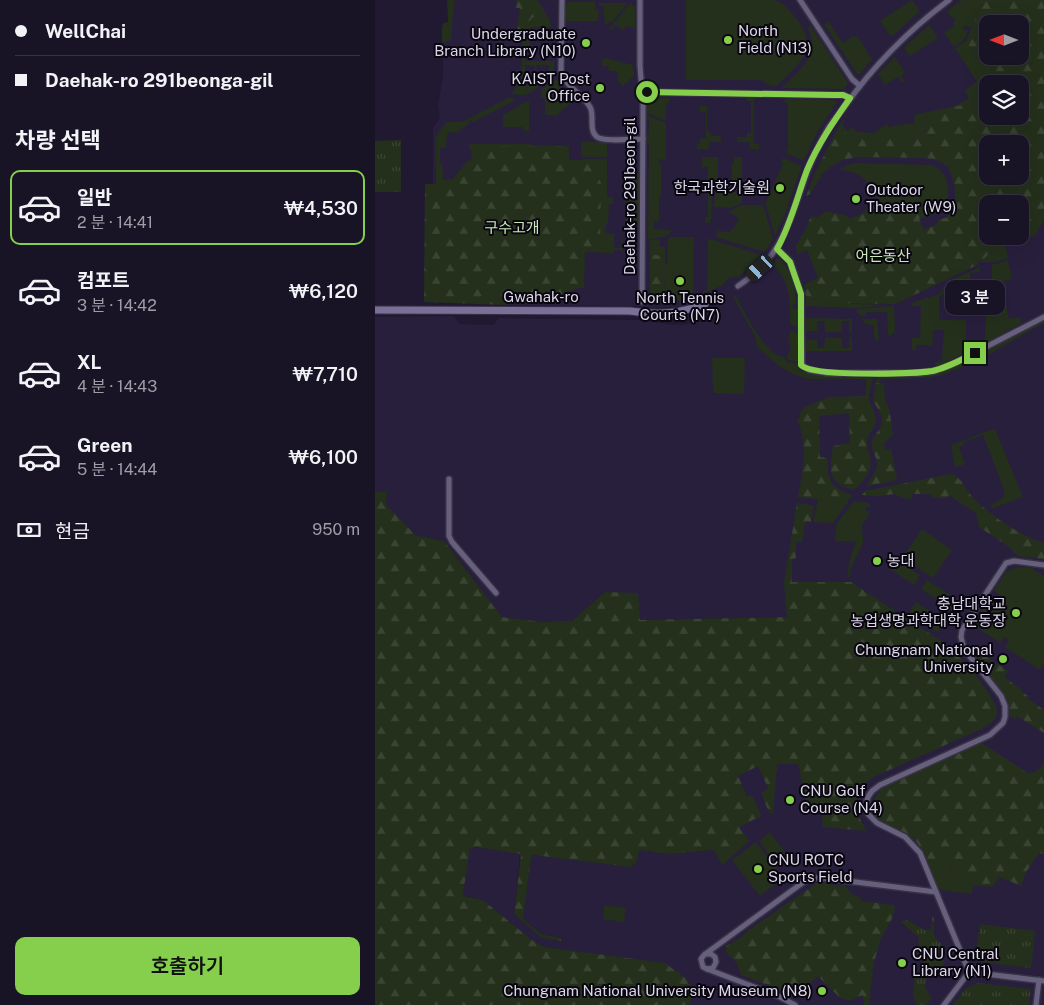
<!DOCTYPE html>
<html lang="ko">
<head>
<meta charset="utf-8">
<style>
  body { margin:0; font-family:"Public Sans","Noto Sans KR",sans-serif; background:#211c2d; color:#f1f3f6; height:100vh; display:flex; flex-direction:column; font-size:19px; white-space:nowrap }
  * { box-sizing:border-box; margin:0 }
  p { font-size:16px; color:#9f9ea7 }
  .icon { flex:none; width:28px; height:28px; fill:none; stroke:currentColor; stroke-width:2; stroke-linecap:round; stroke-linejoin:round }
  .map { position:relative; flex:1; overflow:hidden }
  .details { display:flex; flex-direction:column; background:#181325; width:375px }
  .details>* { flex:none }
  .banner { display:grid; align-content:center; height:110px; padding:0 15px; background:#181325 }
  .needle { width:32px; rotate:270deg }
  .fabs { position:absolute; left:604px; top:15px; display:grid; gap:10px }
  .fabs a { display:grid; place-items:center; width:50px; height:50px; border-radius:10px; background:#181325; box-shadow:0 5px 20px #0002,0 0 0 1px #363242; font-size:25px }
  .end { position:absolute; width:22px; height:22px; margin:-11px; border:6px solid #86cf4c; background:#111; box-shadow:0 0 0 2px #111 }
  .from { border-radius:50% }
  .bubble { position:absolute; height:35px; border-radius:10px; background:#181325; box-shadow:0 5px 20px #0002,0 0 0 1px #363242; font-size:16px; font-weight:600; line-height:35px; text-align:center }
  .car { position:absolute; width:15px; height:30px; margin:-15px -8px; border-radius:6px; box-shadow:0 0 4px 1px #0007; background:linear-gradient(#222 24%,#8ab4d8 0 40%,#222 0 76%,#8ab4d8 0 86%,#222 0) }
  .banner b { display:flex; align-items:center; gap:18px; height:48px; font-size:19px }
  .banner b+b { border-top:1px solid #363242 }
  .banner i { width:12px; height:12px; background:#f1f3f6 }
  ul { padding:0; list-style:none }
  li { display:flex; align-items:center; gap:15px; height:75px; margin:0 10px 8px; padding:0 5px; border:2px solid transparent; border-radius:10px }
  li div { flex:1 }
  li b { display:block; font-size:19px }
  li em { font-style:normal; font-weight:600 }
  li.on { border-color:#86cf4c }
  li>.icon { width:45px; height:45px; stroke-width:1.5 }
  h2 { padding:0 15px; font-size:22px; line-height:60px }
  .pay { display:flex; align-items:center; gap:12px; height:55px; padding:0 15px; font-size:19px }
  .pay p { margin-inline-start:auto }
  .button { display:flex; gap:10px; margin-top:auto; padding:10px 15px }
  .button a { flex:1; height:58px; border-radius:10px; background:#86cf4c; color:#111; font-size:20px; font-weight:600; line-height:58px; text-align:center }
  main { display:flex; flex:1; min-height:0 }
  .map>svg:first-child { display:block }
  .built { fill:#281f3d; fill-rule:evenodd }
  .green { fill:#24301c }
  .forest { fill:url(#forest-firs); fill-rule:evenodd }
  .park { fill:url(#park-tufts) }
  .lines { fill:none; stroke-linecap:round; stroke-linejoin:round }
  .street-casing { stroke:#383246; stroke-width:8 }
  .secondary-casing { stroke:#383246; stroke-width:9 }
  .street { stroke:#67607d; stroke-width:5 }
  .secondary { stroke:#796f97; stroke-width:7 }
  .route { stroke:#86cf4c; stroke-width:6 }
  .poi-dot { fill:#86cf4c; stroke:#090610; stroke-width:2 }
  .labels { text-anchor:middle; stroke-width:4; stroke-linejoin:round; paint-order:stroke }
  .poi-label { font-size:15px; fill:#dbd7e8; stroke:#090610; text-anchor:start }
  .street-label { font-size:15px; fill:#dbd7e8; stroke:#090610 }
  .park-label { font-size:15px; fill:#c8e8b4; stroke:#090610 }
</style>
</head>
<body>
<main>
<section class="details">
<div class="banner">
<b><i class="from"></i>WellChai</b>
<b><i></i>Daehak-ro 291beonga-gil</b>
</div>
<h2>차량 선택</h2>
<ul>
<li class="on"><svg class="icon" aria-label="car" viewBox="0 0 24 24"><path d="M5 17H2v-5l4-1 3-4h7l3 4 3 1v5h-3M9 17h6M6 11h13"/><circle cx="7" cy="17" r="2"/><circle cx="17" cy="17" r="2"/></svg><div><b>일반</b><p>2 분 · 14:41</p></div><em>₩4,530</em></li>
<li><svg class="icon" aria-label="car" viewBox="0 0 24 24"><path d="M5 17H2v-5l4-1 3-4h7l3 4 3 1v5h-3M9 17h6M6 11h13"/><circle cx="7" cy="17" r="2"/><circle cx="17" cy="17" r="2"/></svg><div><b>컴포트</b><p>3 분 · 14:42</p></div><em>₩6,120</em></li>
<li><svg class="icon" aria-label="car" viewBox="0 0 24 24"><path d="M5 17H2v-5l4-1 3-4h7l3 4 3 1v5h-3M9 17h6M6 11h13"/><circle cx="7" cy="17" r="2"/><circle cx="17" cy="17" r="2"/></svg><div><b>XL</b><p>4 분 · 14:43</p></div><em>₩7,710</em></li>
<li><svg class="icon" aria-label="car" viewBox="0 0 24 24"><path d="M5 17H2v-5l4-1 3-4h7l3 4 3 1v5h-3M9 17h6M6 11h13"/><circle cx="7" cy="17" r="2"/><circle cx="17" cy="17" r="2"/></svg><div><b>Green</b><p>5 분 · 14:44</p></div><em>₩6,100</em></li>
</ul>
<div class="pay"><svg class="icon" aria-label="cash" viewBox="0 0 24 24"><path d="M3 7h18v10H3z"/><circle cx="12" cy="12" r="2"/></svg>현금<p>950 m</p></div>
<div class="button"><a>호출하기</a></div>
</section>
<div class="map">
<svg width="669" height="1005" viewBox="0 0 669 1005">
  <defs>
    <pattern id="forest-firs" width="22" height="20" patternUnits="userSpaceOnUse" patternTransform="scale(1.25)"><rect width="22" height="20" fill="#24301c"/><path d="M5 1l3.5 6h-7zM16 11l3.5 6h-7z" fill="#394432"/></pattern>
    <pattern id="park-tufts" width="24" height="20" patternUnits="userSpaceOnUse" patternTransform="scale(1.25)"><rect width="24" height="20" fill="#24301c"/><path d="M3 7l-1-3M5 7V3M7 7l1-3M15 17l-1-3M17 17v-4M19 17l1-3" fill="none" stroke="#394432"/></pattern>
  </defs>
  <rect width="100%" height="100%" fill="#201931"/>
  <path class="built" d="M78,0H669V1005H314L317,999L318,992L315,984L307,975L298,970L290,964L169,947L158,941L108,900L88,895L94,851L96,847L145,853L139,914L165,937L186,938L166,934L148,919L156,858L158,855L255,867L261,863L265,850L294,854L339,850L347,865L363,827L372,796L363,776L383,766L393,788L386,793L393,810L401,764H423L432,808L489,823L483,814L482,804L483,796L490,782L618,700L580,651L568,642L476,582L412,617L265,620L230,592L197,621L168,622L127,617L69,541L40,535L11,504L12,492L0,491V317L79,316L84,324L118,325L124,318L265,320L299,325L313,324L316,322L338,321L341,318V306L346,302L343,295L317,304L297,307L273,308L269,306L131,305V299L62,193L58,183V128L65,118L63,106L68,75L69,31H75ZM612,24H645V56H612ZM612,84H645V116H612ZM612,144H645V176H612ZM612,204H645V236H612Z"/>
  <g class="green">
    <polygon points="72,0 84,0 79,1 76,40 67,43 67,26 69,23 73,22"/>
    <path d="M311,0H399C409,3 414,9 420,17C446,49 425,62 402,86H396L386,80H311Z"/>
    <polygon points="537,0 545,11 516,37 505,21"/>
    <polygon points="587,0 609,0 596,28 589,25 588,29 593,31 589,40 579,47 569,32 578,27 580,17 577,18 572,11"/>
    <polygon points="193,2 220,2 220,9 224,10 223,21 190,21 191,5"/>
    <polygon points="224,3 253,3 236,23 234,22 230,25 228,6 224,5"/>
    <polygon points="255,3 260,7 260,28 250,26 250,29 245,29 245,26 239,26 239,29 234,29"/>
    <path d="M158,16L175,20L176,27H155V50L150,51V61H178L179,37V72L174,77V65H162L161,74H160V66L150,65V86H160V77H161V83L167,84C156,92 151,99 137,93L146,79L148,43L152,24Z"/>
    <polygon points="453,21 468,43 478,36 483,37 495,56 497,59 485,74 482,74 449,24"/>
    <path d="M435,25L473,83L469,89L407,88C425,69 446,56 433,28Z"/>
    <polygon points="554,25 563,38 535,56 529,48"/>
    <polygon points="591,41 616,80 616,84 612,84 612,98 609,101 578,107 594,98 590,90 602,82 580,48"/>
    <polygon points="520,57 530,73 526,76 530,81 527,83 523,77 510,85 503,74"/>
    <polygon points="230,58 258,65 259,76 248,86 243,81 243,71 234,71 233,66 227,66 227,60 230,60"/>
    <polygon points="180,79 184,81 183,86 190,93 188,96 190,98 192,95 196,99 198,94 200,101 198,101 184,113 183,115 170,115 170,98 166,98 166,90"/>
    <polygon points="135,97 141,100 98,122 97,120 93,122 94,124 86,129 85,132 72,133 71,148 65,148 65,163 67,163 68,180 78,179 92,161 97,160 96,150 94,150 94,144 155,144 155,145 194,146 117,147 79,184 61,184 60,137 72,122 87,122"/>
    <polygon points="272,98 294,98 294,103 291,103 291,121 272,113"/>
    <polygon points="372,98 381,98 379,100 379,143 384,144 384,149 375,149 375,142 362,142 362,137 372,137 372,133 376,133 376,101 372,101"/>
    <polygon points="410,99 459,100 462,102 443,131 430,158 427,160 409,152 413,150 413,103 409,102"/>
    <polygon points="154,100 154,131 149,131 148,127 128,127 128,115"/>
    <polygon points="325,106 332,106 332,132 335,132 336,136 346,136 346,142 334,142 334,149 322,149 322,144 325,144 325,139 331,138 331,112 325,112"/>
    <path d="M552,112L551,140L509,135C495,140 474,136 462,130L471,114L472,116L468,119L470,122L467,124L472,131L478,127L481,132L499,133L512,124L515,128L518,126L540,123L539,115Z"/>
    <path d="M271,115L291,123V160L284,159V163H286V196H284V221H279V229L297,230C293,238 283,238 275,239H273L274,145L272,144V134H274V120L271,119Z"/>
    <polygon points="206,141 232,143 232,157 206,157"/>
    <path d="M327,157H343V184C333,193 339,210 335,223H330V218L333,217V167H327Z"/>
    <polygon points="359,157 367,157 367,191 361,190 357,186 357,164 359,164"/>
    <polygon points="409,158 425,165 426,168 410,214 400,236 391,205 390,204 408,164 405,161"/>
    <polygon points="208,159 232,159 232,197 238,197 238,204 234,204 233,223 231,223 231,233 239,234 239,248 247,248 248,230 248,250 239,250 239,253 210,252 209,288 203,288 203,253 209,247 225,247 215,160 208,160"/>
    <path d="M483,163L557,165C572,172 574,183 573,199L535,193L500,201L503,195C493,180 481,169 463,170L473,165Z"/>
    <polygon points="254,173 265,173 265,197 251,197 251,179"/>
    <path d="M343,186H354L358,191L367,196V203L355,208L341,207L339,206C341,199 338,192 343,186Z"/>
    <polygon points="251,198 265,199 264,226 251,226"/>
    <polygon points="367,205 386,205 389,207 398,239 390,251 386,251 341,237 343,229 344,229 344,231 354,232 359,228 364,219 358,214 355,214 355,211"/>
    <polygon points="296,237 319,237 318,298 296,302 296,298 294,298 294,302 289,302 290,270 287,256 275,254 275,240 285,239 285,247 290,247 290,265 292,265 293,239"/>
    <path d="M329,237L386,255L364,277C356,276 352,278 348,285L320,297V293H328V291L332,290L333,238Z"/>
    <polygon points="630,243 633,258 621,262 605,262 624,245"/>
    <path d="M402,258C417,267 420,287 421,303H418V308L423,310L422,327L415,324C415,298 416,283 397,264Z"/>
    <polygon points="633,260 637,279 626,282 634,319 645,317 646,323 603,347 602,346 602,340 610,340 610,324 611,324 611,309 607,309 607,297 616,296 617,264 611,264 622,264"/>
    <polygon points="605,267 605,272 595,273 595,296 585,296 585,280 578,279"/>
    <polygon points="574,282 574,289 569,289 568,295 564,295 564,320 591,320 591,348 594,348 594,350 570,363 560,366 560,362 567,361 569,330 558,330 557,350 556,345 541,345 541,350 537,350 537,338 545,338 546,306 537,306 537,303 564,294"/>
    <path d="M361,296C369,311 391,357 409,357L412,362L424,364L426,371L439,375L451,376H498L494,396H491V379H433L420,375L405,367L382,347L380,336L358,297Z"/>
    <polygon points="431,296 451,303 515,305 482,308 431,306"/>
    <polygon points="519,306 520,331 515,336 513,335 512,312 491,312 491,316 488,316 488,319 502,319 504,340 501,341 499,336 499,326 488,322 487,316 482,312 482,309"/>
    <polygon points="431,318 477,319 477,333 474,333 474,321 467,321 467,332 450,332 449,321 442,321 442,331 431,331"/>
    <path d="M669,320V323C639,339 595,368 562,376C543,380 524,378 505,379L504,383H501L502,376H545L566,372L580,367Z"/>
    <polygon points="415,330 420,332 424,336 424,362 413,360 411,357 416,351 413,338 415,336"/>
    <polygon points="474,337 477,337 477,351 431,351 431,340 442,340 442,348 449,348 450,338 467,338 467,348 474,348"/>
    <polygon points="337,358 370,358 369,394 340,393 338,390"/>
    <polygon points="618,429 620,429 648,497 618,508 615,506 629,497 628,494 630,492 608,435 588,442 589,445 584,447 590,464 580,467 576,445"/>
    <polygon points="443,499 468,509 458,523 438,522"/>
    <path d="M479,501L494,503L496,506L491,507V511H496L487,525L488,543L476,568L475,577H473C473,564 476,554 481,542L460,541L461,525Z"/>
    <polygon points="547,529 577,550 558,578 528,557"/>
    <polygon points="521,559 545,575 539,585 515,569"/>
    <polygon points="642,567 658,568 658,571 659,570 669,576 669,664 665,670 630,647 634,640 629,637 625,643 597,624 614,600 620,603 625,595 619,591 631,572"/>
    <polygon points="552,580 586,602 579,612 546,589"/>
    <polygon points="541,602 570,621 563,632 534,613"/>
    <polygon points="395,832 411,854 400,863 384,841"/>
    <polygon points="381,842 408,878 385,896 357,860"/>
    <polygon points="551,858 571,865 598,885 597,894 568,890 563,888"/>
    <polygon points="229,905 251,908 249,922 228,919"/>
  </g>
  <g class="forest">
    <polygon points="142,0 162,0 175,20 158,17 152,24 148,43 140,43 145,8 141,8"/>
    <path d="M609,0H669V220L660,235L624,245L602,265L520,304L451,303L431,296L429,285L443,278L432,250L422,254L421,245L431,229L436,216L442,218L451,211L472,216L475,219L486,214L500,201L535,193L573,199L572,205L568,211L544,219L549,230L562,224L564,219C567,219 570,218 572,217C586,206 579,179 573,166L559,159L549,158L482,157L467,160L458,165L448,173L435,194L431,196L440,173L462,130C474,136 495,140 509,135L551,140L552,112L609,101L612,98V116H645V84H616V80L591,41ZM612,24H645V56H612ZM612,144H645V176H612ZM612,204H645V236H612Z"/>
    <polygon points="117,146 194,146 194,160 215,160 226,183 225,247 209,247 203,253 203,288 178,297 163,299 131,299 131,305 49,302 50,184 79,184"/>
    <polygon points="275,254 287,256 290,269 289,302 279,302 275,299"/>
    <path d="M501,383L509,384L510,402L514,407L518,435L509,443L510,450L516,449L522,480L492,486C494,480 501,473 502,466C503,458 496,451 497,443C497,438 501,434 504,430C511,420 504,410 498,401Z"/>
    <path d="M494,396C494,406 500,411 501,419C501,426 495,431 493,437C490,445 493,449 495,456C498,471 489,481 478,490C451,483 455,469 458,446L475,443L474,413L444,416L445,457L453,458C451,479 456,488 477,495L468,509L443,499L423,497C428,469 434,446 422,420L425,417L426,411L430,407L454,397Z"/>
    <path d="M576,474C588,478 591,491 599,499C613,513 650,540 669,542V559L643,556L633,546L604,527L601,513L574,495L572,498H560L554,494H537V499L527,498L520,494L504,496L487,495L490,491Z"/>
    <path d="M0,491L12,492L11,504L40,535L69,541L127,617L168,622L197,621L230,592L263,593L265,620L412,617L409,583L422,503L439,506L436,522H430L427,542H421V558L417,559V582H476L568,642L595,667L618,700L622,708L621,717L616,723L606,729L503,775C488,782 477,796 483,813C485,820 489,824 491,831L448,827L447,813L432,808L423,764H402L398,815L393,810L386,793L393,788L383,766L363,776L372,796L378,797L386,816L364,827L374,841L347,865L339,850L294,854L265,850L261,863L255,867L158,855L156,858L148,919L166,934L186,938V941L165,937L139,914L146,854L100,847L95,849L88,894L89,896L108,900L158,941L169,947L290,963C302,973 318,978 318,996L314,1005H0Z"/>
    <polygon points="598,648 633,671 629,677 646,689 646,691 653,696 652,698 669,710 669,733 642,716 640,719 633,715 633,708 629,695 615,679 596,651"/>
    <path d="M605,742L653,773C662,773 664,770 669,763V854L664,853L651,872L646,886L625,877L617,887L598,885L571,865L551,858C547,849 543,842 535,836C526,829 515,827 506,821C490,811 500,794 511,785Z"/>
    <path d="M442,883L470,886L477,894L486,898V901L518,905L520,907C519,920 511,927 506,939C498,959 496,983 494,1005H489L488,995L475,1001L464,997L443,976L417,997L404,989L366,975L362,963L351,952V946L367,937L371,932Z"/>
  </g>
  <g class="park">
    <polygon points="26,140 26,192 0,192 0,141"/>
    <polygon points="557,916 559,917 559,936 569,947 568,976 552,976 550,988 557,998 551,1005 542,1005 538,996 540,973 547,974 548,958 543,957 544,938 526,922 532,920 550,930 556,929"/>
    <polygon points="605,924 660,931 656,968 600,961"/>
    <polygon points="602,983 656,989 654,1005 578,1005 590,989"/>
  </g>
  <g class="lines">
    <defs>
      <g id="street">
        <path d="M187,0L186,71C190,87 208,94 215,107C220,116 213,130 222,137C229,142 258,139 268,139"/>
        <polyline points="265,0 265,66 268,104 267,302"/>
        <polyline points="425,0 477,79 485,86"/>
        <polyline points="267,92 459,95 468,95 475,98"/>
        <polyline points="402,249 415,261 426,294 427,365 434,370 452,373 543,373 559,371 576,365 669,317"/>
        <path d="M363,286C410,255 414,220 432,172C438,156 446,141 454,127C459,120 465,113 470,106C499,65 534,30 574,0"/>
        <polyline points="74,479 74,536 77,542 121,593"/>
        <polyline points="330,954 336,954 340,957 341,962 338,968 332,969 328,967 326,959 329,955 434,878 448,878 561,892"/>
        <polyline points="332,969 403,996 420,1005"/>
        <polyline points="594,972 545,853 530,837 502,823 493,814 491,804 493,797 497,791 505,785 615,735 628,723 630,717 630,706 626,696 589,649 586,637 587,630 631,563 639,561 669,565"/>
        <polyline points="594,972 669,981"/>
        <polyline points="569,1005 594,972"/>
        <polyline points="661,1005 664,980"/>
      </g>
      <path id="secondary" d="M0,310L255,311C282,315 304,314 330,304"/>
    </defs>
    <use href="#street" class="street-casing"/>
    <use href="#secondary" class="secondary-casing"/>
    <use href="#street" class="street"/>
    <use href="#secondary" class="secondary"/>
  </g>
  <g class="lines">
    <path class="route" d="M272,92L459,95H468L475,98C459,121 443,144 432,170C422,197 416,224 402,249L415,262L426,294V365C437,377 538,374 557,371C572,368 586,360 600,353"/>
  </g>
  <g class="poi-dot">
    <circle cx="353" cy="40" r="5"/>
    <circle cx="211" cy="43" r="5"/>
    <circle cx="225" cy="88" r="5"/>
    <circle cx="405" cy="188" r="5"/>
    <circle cx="481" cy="199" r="5"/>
    <circle cx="305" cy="281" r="5"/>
    <circle cx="502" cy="561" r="5"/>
    <circle cx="641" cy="613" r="5"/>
    <circle cx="628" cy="659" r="5"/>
    <circle cx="415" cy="800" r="5"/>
    <circle cx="383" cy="869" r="5"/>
    <circle cx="527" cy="963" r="5"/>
    <circle cx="447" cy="991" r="5"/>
  </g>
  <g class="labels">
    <g class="poi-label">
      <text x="363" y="36">North<tspan x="363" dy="17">Field (N13)</tspan></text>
      <text x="201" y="39" text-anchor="end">Undergraduate<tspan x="201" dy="17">Branch Library (N10)</tspan></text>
      <text x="215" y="84" text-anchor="end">KAIST Post<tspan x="215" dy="17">Office</tspan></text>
      <text x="395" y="193" text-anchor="end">한국과학기술원</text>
      <text x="491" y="195">Outdoor<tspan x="491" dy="17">Theater (W9)</tspan></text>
      <text x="305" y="303" text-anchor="middle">North Tennis<tspan x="305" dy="17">Courts (N7)</tspan></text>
      <text x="512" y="566">농대</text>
      <text x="631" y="609" text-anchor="end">충남대학교<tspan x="631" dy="17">농업생명과학대학 운동장</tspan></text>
      <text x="618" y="655" text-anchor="end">Chungnam National<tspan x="618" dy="17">University</tspan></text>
      <text x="425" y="796">CNU Golf<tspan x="425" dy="17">Course (N4)</tspan></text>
      <text x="393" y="865">CNU ROTC<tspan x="393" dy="17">Sports Field</tspan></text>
      <text x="537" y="959">CNU Central<tspan x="537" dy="17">Library (N1)</tspan></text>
      <text x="437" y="996" text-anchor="end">Chungnam National University Museum (N8)</text>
    </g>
    <g class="street-label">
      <text transform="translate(255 196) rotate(-90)" y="5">Daehak-ro 291beon-gil</text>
      <text x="166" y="302">Gwahak-ro</text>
    </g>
    <g class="park-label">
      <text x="137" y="233">구수고개</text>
      <text x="508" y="261">어은동산</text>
    </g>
  </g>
</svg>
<div class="fabs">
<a><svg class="needle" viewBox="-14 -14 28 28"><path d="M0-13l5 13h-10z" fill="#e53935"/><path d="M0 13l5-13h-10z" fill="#9f9ea7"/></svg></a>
<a><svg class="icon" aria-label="layers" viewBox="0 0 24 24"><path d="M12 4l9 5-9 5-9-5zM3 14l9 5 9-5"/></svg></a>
<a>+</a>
<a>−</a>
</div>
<i class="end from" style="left:272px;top:92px"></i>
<i class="end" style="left:600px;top:353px"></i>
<div class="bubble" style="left:570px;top:280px;width:60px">3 분</div>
<i class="car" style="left:385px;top:268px;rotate:228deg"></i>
</div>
</main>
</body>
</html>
